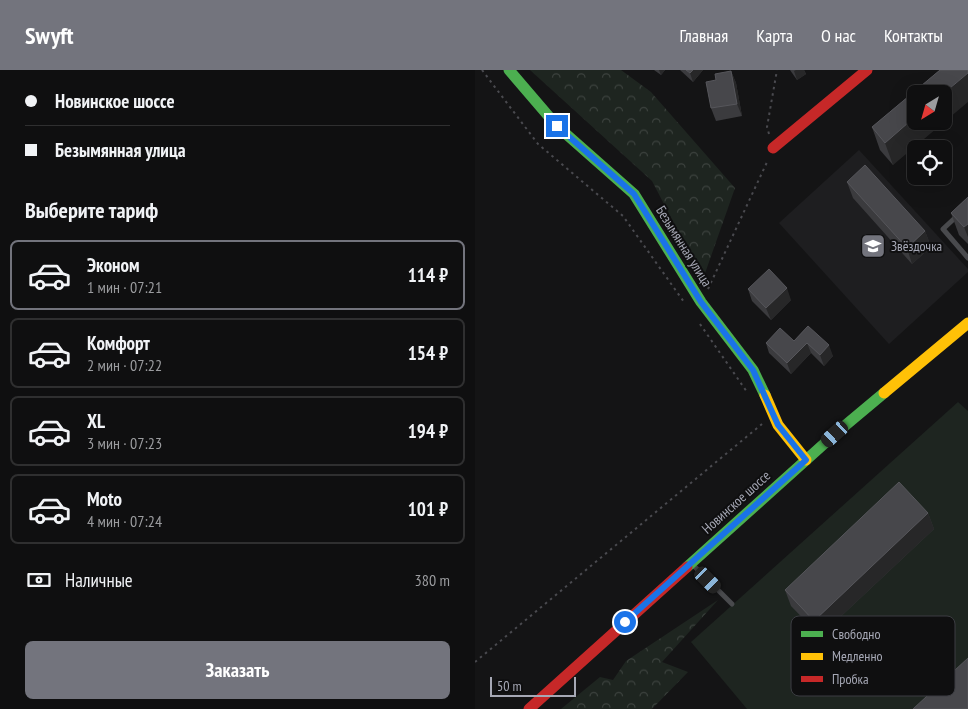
<!DOCTYPE html>
<html lang="ru">
<head>
<meta charset="utf-8">
<style>
  body { margin:0; font-family:"PT Sans Narrow",sans-serif; background:#1d1d1e; color:#f1f3f6; height:100vh; display:flex; flex-direction:column; font-size:19px; white-space:nowrap }
  * { box-sizing:border-box; margin:0 }
  p { font-size:16px; color:#9b9c9f }
  .icon { flex:none; width:28px; height:28px; fill:none; stroke:currentColor; stroke-width:2; stroke-linecap:round; stroke-linejoin:round }
  .map { position:relative; flex:1; overflow:hidden }
  .drawer { display:flex; flex-direction:column; background:#0f0f10; width:475px }
  .drawer>* { flex:none }
  .banner { display:grid; align-content:center; height:110px; padding:0 25px; background:#0f0f10 }
  .needle { width:32px; rotate:217deg }
  .buttons { position:absolute; left:432px; top:15px; display:grid; gap:10px }
  .buttons a { display:grid; place-items:center; width:45px; height:45px; border-radius:8px; background:#0f0f10; box-shadow:0 5px 20px #0002,0 0 0 1px #2f2f30; font-size:25px }
  .scale { position:absolute; left:15px; bottom:12px; width:86px; box-sizing:border-box; padding-left:5px; border:2px solid #a6a8b5; border-top:0; font-size:14px; line-height:18px; white-space:nowrap; color:#a6a8b5; -webkit-text-stroke:4px #0f0f10; paint-order:stroke }
  .end { position:absolute; width:22px; height:22px; margin:-11px; border:6px solid #1a73e8; background:#fff; box-shadow:0 0 0 2px #fff }
  .from { border-radius:50% }
  .car { position:absolute; width:15px; height:30px; margin:-15px -8px; border-radius:6px; box-shadow:0 0 4px 1px #0007; background:linear-gradient(#222 24%,#8ab4d8 0 40%,#222 0 76%,#8ab4d8 0 86%,#222 0) }
  .banner b { display:flex; align-items:center; gap:18px; height:48px; font-size:19px }
  .banner b+b { border-top:1px solid #2f2f30 }
  .banner i { width:12px; height:12px; background:#f1f3f6 }
  ul { padding:0; list-style:none }
  li { display:flex; align-items:center; gap:15px; height:70px; margin:0 10px 8px; padding:0 15px; border:2px solid #2f2f30; border-radius:8px }
  li div { flex:1 }
  li b { display:block; font-size:19px }
  li em { font-style:normal; font-weight:800 }
  li.active { border-color:#73747d }
  li>.icon { width:45px; height:45px; stroke-width:1.5 }
  h2 { padding:0 25px; font-size:22px; line-height:60px }
  .pay { display:flex; align-items:center; gap:12px; height:55px; padding:0 25px; font-size:19px }
  .pay p { margin-inline-start:auto }
  .cta { display:flex; gap:10px; margin-top:auto; padding:10px 25px }
  .cta a { flex:1; height:58px; border-radius:8px; background:#73747d; color:#fff; font-size:20px; font-weight:800; line-height:58px; text-align:center }
  header { display:flex; align-items:center; gap:30px; box-sizing:border-box; height:70px; padding:0 25px; background:#73747d; color:#fff }
  header strong { font-size:24px }
  nav { display:flex; gap:28px; margin-inline-start:auto; font-size:18px }
  main { display:flex; flex:1; min-height:0 }
  .map>svg:first-child { display:block }
  .built { fill:#1e1e20 }
  .forest { fill:url(#forest-crowns) }
  .garden { fill:#1e2520 }
  .lines { fill:none; stroke-linecap:round; stroke-linejoin:round }
  .path { stroke:#4a4a4f; stroke-width:2; stroke-dasharray:2.5 4; stroke-linecap:butt }
  .lane { stroke:#494a4d; stroke-width:5 }
  .fast { stroke:#4caf50; stroke-width:11 }
  .slow { stroke:#ffc107; stroke-width:11 }
  .jam { stroke:#c62828; stroke-width:11 }
  .wall { fill:#3b3b3e }
  .shaded-wall { fill:#272728 }
  .building { fill:#47474b; stroke:#56565b }
  .route { stroke:#1a73e8; stroke-width:6 }
  .labels { text-anchor:middle; stroke-width:4; stroke-linejoin:round; paint-order:stroke }
  .street-label { font-size:14px; fill:#a6a8b5; stroke:#0f0f10 }
  .poi-label { font-size:14px; fill:#a6a8b5; stroke:#0f0f10; text-anchor:start }
  .key { fill:#0f0f10; stroke:#3c3d42; stroke-width:1 }
  .key-label { font-size:14px; fill:#a6a8b5 }
</style>
</head>
<body>
<header>
<strong>Swyft</strong>
<nav><a>Главная</a><a>Карта</a><a>О нас</a><a>Контакты</a></nav>
</header>
<main>
<section class="drawer">
<div class="banner">
<b><i class="from"></i>Новинское шоссе</b>
<b><i></i>Безымянная улица</b>
</div>
<h2>Выберите тариф</h2>
<ul>
<li class="active"><svg class="icon" aria-label="car" viewBox="0 0 24 24"><path d="M5 17H2v-5l4-1 3-4h7l3 4 3 1v5h-3M9 17h6M6 11h13"/><circle cx="7" cy="17" r="2"/><circle cx="17" cy="17" r="2"/></svg><div><b>Эконом</b><p>1 мин · 07:21</p></div><em>114 ₽</em></li>
<li><svg class="icon" aria-label="car" viewBox="0 0 24 24"><path d="M5 17H2v-5l4-1 3-4h7l3 4 3 1v5h-3M9 17h6M6 11h13"/><circle cx="7" cy="17" r="2"/><circle cx="17" cy="17" r="2"/></svg><div><b>Комфорт</b><p>2 мин · 07:22</p></div><em>154 ₽</em></li>
<li><svg class="icon" aria-label="car" viewBox="0 0 24 24"><path d="M5 17H2v-5l4-1 3-4h7l3 4 3 1v5h-3M9 17h6M6 11h13"/><circle cx="7" cy="17" r="2"/><circle cx="17" cy="17" r="2"/></svg><div><b>XL</b><p>3 мин · 07:23</p></div><em>194 ₽</em></li>
<li><svg class="icon" aria-label="car" viewBox="0 0 24 24"><path d="M5 17H2v-5l4-1 3-4h7l3 4 3 1v5h-3M9 17h6M6 11h13"/><circle cx="7" cy="17" r="2"/><circle cx="17" cy="17" r="2"/></svg><div><b>Moto</b><p>4 мин · 07:24</p></div><em>101 ₽</em></li>
</ul>
<div class="pay"><svg class="icon" aria-label="cash" viewBox="0 0 24 24"><path d="M3 7h18v10H3z"/><circle cx="12" cy="12" r="2"/></svg>Наличные<p>380 m</p></div>
<div class="cta"><a>Заказать</a></div>
</section>
<div class="map">
<svg width="493" height="639" viewBox="0 0 493 639">
  <defs>
    <pattern id="forest-crowns" width="20" height="18" patternUnits="userSpaceOnUse" patternTransform="scale(1.25)"><rect width="20" height="18" fill="#1e2520"/><path d="M2 6a3 3 0 1 1 6 0M12 15a3 3 0 1 1 6 0" fill="none" stroke="#3c423e"/></pattern>
  </defs>
  <rect width="100%" height="100%" fill="#141415"/>
  <polygon class="built" points="384,80 493,199 493,202 414,274 304,153"/>
  <g class="forest">
    <polygon points="55,0 146,0 176,22 260,118 228,209 177,111"/>
    <polygon points="243,530 187,592 213,602 177,639 86,639 125,607 138,610 151,591"/>
  </g>
  <polygon class="garden" points="483,332 493,341 493,639 272,639 216,572"/>
  <g class="lines">
    <g class="path">
      <polyline points="7,0 63,74 148,146 209,232"/>
      <polyline points="294,64 292,57 302,0"/>
      <polyline points="233,219 293,90"/>
      <polyline points="225,254 272,322"/>
      <polyline points="0,592 287,354"/>
    </g>
    <g class="lane">
      <polyline points="482,146 468,159 493,188"/>
      <polyline points="218,495 257,534"/>
    </g>
    <g class="fast">
      <polyline points="34,0 82,56 159,124 226,232 278,300 290,325"/>
      <polyline points="212,497 360,364 409,323"/>
    </g>
    <g class="slow">
      <polyline points="409,323 493,253"/>
      <polyline points="290,325 303,355 331,390"/>
    </g>
    <g class="jam">
      <polyline points="298,78 392,0"/>
      <polyline points="54,639 212,497"/>
    </g>
  </g>
  <g class="wall">
    <polygon points="179,0 190,0 186,5"/>
    <polygon points="205,0 228,0 218,12"/>
    <polygon points="315,0 329,0 331,4 322,10"/>
    <polygon points="465,0 418,95 405,80 397,57"/>
    <polygon points="256,1 261,13 267,46 241,51 236,38 241,10"/>
    <polygon points="372,112 450,161 456,177 437,194 378,128"/>
    <polygon points="493,127 493,174 484,165 476,143"/>
    <polygon points="273,219 316,230 296,250 277,231"/>
    <polygon points="333,256 358,286 349,296 336,283 316,304 294,283 291,273 319,271"/>
    <polygon points="453,443 459,459 345,566 316,536 310,520"/>
  </g>
  <g class="shaded-wall">
    <polygon points="184,0 190,0 186,5"/>
    <polygon points="218,0 228,0 218,12 215,3"/>
    <polygon points="321,0 329,0 331,4 322,10 319,1"/>
    <polygon points="256,1 261,13 267,46 262,34"/>
    <polygon points="493,3 493,32 418,95 410,73 441,46 441,51 469,51 469,24"/>
    <polygon points="493,154 493,167 489,157"/>
    <polygon points="450,161 456,177 437,194 432,178"/>
    <polygon points="312,218 316,230 296,250 291,238"/>
    <polygon points="332,273 336,283 316,304 312,293"/>
    <polygon points="354,275 358,286 349,296 345,285"/>
    <polygon points="453,443 459,459 345,566 339,551"/>
  </g>
  <g class="building">
    <polygon points="211,0 218,0 215,3"/>
    <polygon points="465,0 493,0 493,3 468,24 441,24 441,46 410,73 397,57"/>
    <polygon points="256,1 262,34 236,38 231,12 241,10 240,4"/>
    <polygon points="390,95 450,161 432,178 372,112"/>
    <polygon points="493,127 493,154 489,157 476,143"/>
    <polygon points="294,199 312,218 291,238 273,219"/>
    <polygon points="333,256 354,275 345,285 332,273 312,293 291,273 305,258 319,271"/>
    <polygon points="424,412 453,443 339,551 310,520"/>
    <polygon points="493,588 493,639 438,639"/>
  </g>
  <g class="lines">
    <polyline class="route" points="82,56 159,124 226,232 278,300 303,355 331,390 150,552"/>
  </g>
  <defs>
    <symbol id="school-square" viewBox="-11 -11 22 22"><rect x="-9" y="-9" width="18" height="18" rx="4" fill="#73747d" stroke="#0f0f10"/><path d="M0-5L7-2L0 1L-7-2ZM-4 1L0 2.5L4 1V4Q0 6-4 4Z" fill="#fff"/></symbol>
  </defs>
  <g fill-rule="evenodd">
    <use href="#school-square" x="384" y="162" width="28" height="28"/>
  </g>
  <g class="labels">
    <g class="street-label">
      <text transform="translate(209 176) rotate(58)" y="5">Безымянная улица</text>
      <text transform="translate(261 432) rotate(-42)" y="5">Новинское шоссе</text>
    </g>
    <g class="poi-label">
      <text x="416" y="181">Звёздочка</text>
    </g>
  </g>
  <rect x="316" y="546" width="164" height="80" rx="8" class="key"/>
  <rect x="326" y="561" width="22" height="6" fill="#4caf50"/>
  <rect x="326" y="583" width="22" height="7" fill="#ffc107"/>
  <rect x="326" y="606" width="22" height="6" fill="#c62828"/>
  <g class="key-label">
    <text x="357" y="569">Свободно</text>
    <text x="357" y="591">Медленно</text>
    <text x="357" y="614">Пробка</text>
  </g>
</svg>
<div class="buttons">
<a><svg class="needle" viewBox="-14 -14 28 28"><path d="M0-13l5 13h-10z" fill="#e53935"/><path d="M0 13l5-13h-10z" fill="#9b9c9f"/></svg></a>
<a><svg class="icon" aria-label="locate" viewBox="0 0 24 24"><circle cx="12" cy="12" r="6"/><path d="M12 2v4M12 18v4M2 12h4M18 12h4"/></svg></a>
</div>
<div class="scale">50 m</div>
<i class="end from" style="left:150px;top:552px"></i>
<i class="end" style="left:82px;top:56px"></i>
<i class="car" style="left:360px;top:364px;rotate:228deg"></i>
<i class="car" style="left:233px;top:510px;rotate:135deg"></i>
</div>
</main>
</body>
</html>
